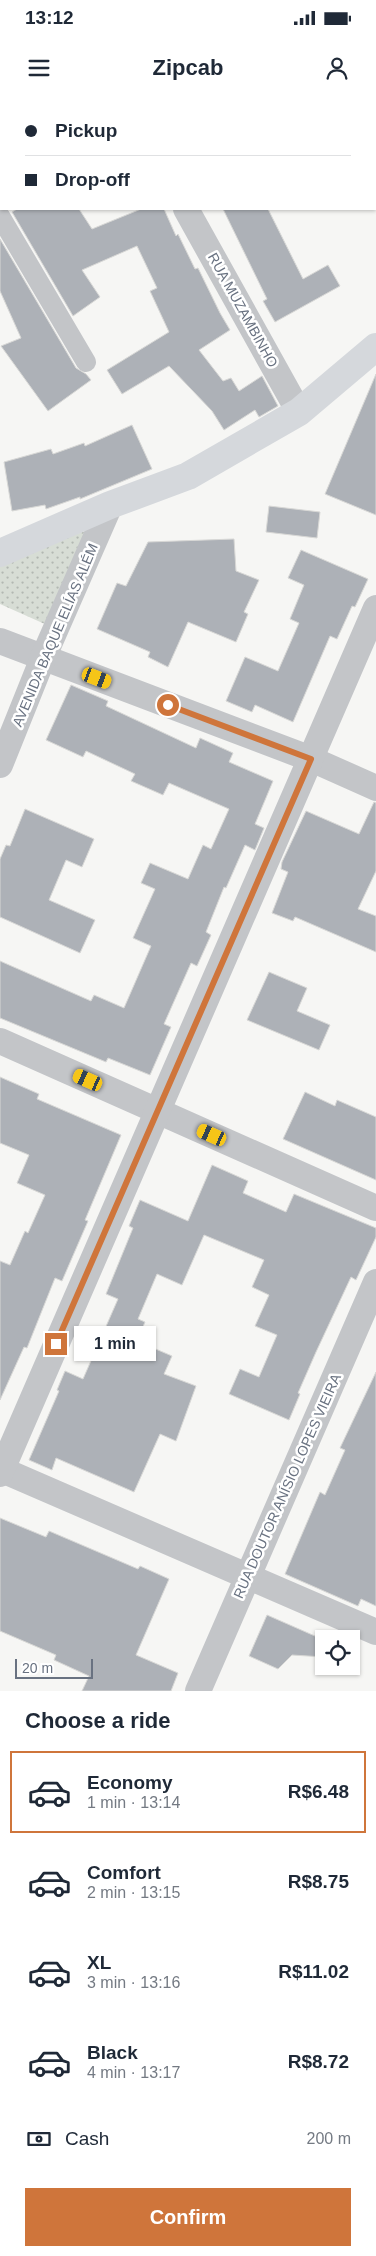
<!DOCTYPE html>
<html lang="en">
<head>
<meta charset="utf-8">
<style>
  body { margin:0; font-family:Arial,sans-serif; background:#f6f6f7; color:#1f2937; height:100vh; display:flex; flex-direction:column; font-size:19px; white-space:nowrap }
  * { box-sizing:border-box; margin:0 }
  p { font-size:16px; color:#747a83 }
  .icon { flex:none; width:28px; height:28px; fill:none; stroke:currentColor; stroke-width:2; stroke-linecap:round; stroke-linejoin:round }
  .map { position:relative; height:1591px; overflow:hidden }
  .drawer { display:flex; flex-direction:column; background:#fff; flex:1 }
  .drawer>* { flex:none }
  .top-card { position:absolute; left:0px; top:0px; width:376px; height:110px; box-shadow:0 1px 4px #0004; display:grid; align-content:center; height:110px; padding:0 25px; background:#fff }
  .fabs { position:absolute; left:315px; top:1530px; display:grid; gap:10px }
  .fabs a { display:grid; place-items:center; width:45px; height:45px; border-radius:0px; background:#fff; box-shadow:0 1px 4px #0004; font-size:25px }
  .scale { position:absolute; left:15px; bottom:12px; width:78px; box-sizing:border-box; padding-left:5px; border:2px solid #697281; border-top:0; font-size:14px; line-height:18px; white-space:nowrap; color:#697281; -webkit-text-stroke:4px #fff; paint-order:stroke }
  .end { position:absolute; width:22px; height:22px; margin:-11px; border:6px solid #cf753b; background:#fff; box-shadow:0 0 0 2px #fff }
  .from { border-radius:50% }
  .bubble { position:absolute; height:35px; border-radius:0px; background:#fff; box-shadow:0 1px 4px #0004; font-size:16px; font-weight:800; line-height:35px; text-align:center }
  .car { position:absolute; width:15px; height:30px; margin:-15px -8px; border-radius:6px; box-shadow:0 0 4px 1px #0007; background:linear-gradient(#f5c518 24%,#345 0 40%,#f5c518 0 76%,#345 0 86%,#f5c518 0) }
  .top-card b { display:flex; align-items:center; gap:18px; height:48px; font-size:19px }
  .top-card b+b { border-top:1px solid #e0e1e3 }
  .top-card i { width:12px; height:12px; background:#1f2937 }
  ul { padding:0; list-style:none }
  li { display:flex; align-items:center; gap:15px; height:82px; margin:0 10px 8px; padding:0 15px; border:2px solid transparent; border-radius:0px }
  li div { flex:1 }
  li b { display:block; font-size:19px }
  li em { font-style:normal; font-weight:800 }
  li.on { border-color:#cf753b }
  li>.icon { width:45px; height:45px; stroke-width:1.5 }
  h2 { padding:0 25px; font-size:22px; line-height:60px }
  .pay { display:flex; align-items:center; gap:12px; height:55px; padding:0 25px; font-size:19px }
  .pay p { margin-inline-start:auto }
  .cta { display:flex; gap:10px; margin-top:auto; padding:10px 25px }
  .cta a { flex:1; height:58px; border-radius:0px; background:#cf753b; color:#fff; font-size:20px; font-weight:800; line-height:58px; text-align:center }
  .status { display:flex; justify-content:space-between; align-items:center; height:35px; padding:0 25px; background:#fff; direction:ltr }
  .status svg { height:14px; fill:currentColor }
  header { display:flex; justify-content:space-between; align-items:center; height:65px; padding:0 25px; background:#fff; font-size:22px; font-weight:800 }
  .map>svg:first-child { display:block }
  .park { fill:url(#park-dots) }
  .building { fill:#adb1b7; stroke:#d8d8d6 }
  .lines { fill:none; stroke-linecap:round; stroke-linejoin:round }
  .pedestrian { stroke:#c3c5c8; stroke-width:20 }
  .minor { stroke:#c3c5c8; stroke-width:26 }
  .primary { stroke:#d5d8dc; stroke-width:28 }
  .rail { stroke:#a4a7ad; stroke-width:4; stroke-dasharray:8 4; stroke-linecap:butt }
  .route { stroke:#cf753b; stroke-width:6 }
  .labels { text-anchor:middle; stroke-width:5; stroke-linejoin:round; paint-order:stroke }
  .street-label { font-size:14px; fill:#697281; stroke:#fff }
</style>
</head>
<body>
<div class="status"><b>13:12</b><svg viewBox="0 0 49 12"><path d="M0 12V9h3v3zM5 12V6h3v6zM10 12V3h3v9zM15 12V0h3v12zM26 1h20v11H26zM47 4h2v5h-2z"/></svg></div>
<header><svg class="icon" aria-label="menu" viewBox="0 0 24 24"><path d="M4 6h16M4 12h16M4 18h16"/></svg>Zipcab<svg class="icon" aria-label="person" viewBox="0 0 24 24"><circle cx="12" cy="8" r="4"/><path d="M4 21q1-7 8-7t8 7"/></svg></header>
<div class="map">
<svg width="376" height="1591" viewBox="0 0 376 1591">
  <defs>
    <pattern id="park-dots" width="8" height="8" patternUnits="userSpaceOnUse" patternTransform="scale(1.25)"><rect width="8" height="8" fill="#d7ddd5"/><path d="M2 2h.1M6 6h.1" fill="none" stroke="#b2b8b2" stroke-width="1.8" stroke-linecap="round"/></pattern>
  </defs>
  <rect width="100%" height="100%" fill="#f6f6f4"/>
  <polygon class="park" points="91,429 47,525 0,504 0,461"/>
  <g class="building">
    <polygon points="17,109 79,109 92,129 141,109 164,109 176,136 178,134 195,169 198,168 220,213 230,230 199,250 223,281 231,278 239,291 262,276 278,306 259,317 255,310 224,330 212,311 169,266 122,294 107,270 169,232 150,191 157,188 137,146 82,170 100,197 73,216 12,112"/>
    <polygon points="223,109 268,109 303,179 328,165 340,186 275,222 263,201 267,199"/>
    <polygon points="0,139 76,268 86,274 91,280 48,311 1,246 21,238 0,191"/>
    <polygon points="376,274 376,415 325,394"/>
    <polygon points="132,325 152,369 80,399 80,397 46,409 45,405 12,411 4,362 51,349 53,354 84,343 85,346"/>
    <polygon points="269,406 320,412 317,438 266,432"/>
    <polygon points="234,439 236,471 259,480 244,512 248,514 236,542 188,522 168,567 148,557 150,552 97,529 117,483 126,486 148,442"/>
    <polygon points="301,450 368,479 355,507 352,506 337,539 330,536 293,622 255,605 252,612 226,601 245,557 278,571 299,523 290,519 304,485 288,478"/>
    <polygon points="71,585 108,601 106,606 196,648 200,638 233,653 229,662 273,681 255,724 264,728 255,750 245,745 226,788 224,787 206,832 211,835 197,866 191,863 164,924 171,927 150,975 108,958 106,962 0,918 0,861 91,901 94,895 124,908 151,846 133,838 155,789 141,783 150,763 188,779 203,745 211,749 229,709 169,683 163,695 131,681 135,674 86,651 83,657 46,640"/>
    <polygon points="374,702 376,703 376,771 358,809 376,816 376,852 295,817 293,821 272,813 288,772 281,769 282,762 306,711 359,734"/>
    <polygon points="25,709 94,739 82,767 66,760 49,800 95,820 80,853 0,817 0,759 6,745 10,746"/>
    <polygon points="269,872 307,888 297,911 330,925 319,950 247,920"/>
    <polygon points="0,977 39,994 37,999 121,1035 85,1120 88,1121 62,1181 55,1178 27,1248 24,1247 0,1300 0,1161 10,1165 25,1131 28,1133 45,1095 17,1083 29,1055 0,1043"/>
    <polygon points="305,992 335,1006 337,1000 376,1017 376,1080 283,1039"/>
    <polygon points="212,1065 248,1081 243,1093 286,1112 294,1094 376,1128 376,1137 356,1180 351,1177 316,1252 298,1293 300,1294 289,1320 229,1294 240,1269 259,1277 277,1235 255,1226 269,1195 252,1187 264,1160 204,1135 182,1185 157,1174 138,1219 145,1222 137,1241 172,1256 164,1274 196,1286 176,1341 160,1334 134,1392 56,1358 52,1370 29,1360 59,1291 57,1290 65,1271 83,1279 118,1199 106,1194 133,1128 129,1126 140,1100 188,1121"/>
    <polygon points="376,1272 376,1506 361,1499 358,1506 285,1474 320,1392 325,1395 345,1350 340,1348"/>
    <polygon points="0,1418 46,1437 49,1431 138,1469 140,1466 169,1479 136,1555 178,1573 171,1591 82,1591 89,1576 54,1560 56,1555 0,1531"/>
    <polygon points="267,1515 324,1540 324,1557 292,1555 278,1569 249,1556"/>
  </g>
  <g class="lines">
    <polyline class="pedestrian" points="0,116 86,262"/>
    <g class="minor">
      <polyline points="122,1 124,0"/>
      <polyline points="0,98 1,97"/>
      <polyline points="186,109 299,312"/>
      <polyline points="0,541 311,659 376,688"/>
      <polyline points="0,665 43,558 110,405"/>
      <polyline points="0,941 376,1108"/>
      <polyline points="0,1369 376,1532"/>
      <polyline points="0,1374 376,508"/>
      <polyline points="198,1591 376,1182"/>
    </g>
    <polyline class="primary" points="0,453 110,405 188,376 299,312 376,247"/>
    <g class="rail">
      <polyline points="46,1 47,0"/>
      <polyline points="0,44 1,42"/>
    </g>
  </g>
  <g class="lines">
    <polyline class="route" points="56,1244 311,659 168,605"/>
  </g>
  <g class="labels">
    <g class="street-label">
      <text transform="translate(243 210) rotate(61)" y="5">RUA MUZAMBINHO</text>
      <text transform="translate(55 535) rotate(-67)" y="5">AVENIDA BAQUE ELÍAS ALÉM</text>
      <text transform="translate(287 1386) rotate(-66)" y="5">RUA DOUTOR ANÍSIO LOPES VIEIRA</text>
    </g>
  </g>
</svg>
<div class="fabs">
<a><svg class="icon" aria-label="locate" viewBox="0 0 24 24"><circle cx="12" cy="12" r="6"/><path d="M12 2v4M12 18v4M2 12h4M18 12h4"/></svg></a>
</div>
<div class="scale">20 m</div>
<i class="end from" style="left:168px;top:605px"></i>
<i class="end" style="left:56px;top:1244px"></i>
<div class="bubble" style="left:74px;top:1226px;width:82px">1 min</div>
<i class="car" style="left:97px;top:578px;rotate:111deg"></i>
<i class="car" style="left:88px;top:980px;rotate:294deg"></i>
<i class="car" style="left:212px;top:1035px;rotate:294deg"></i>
<div class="top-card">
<b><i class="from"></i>Pickup</b>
<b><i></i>Drop-off</b>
</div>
</div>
<section class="drawer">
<h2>Choose a ride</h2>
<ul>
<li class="on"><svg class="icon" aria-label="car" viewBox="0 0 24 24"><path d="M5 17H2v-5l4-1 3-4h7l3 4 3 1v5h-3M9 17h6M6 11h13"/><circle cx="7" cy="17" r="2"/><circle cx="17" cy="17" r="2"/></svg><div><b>Economy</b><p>1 min · 13:14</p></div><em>R$6.48</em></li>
<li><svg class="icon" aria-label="car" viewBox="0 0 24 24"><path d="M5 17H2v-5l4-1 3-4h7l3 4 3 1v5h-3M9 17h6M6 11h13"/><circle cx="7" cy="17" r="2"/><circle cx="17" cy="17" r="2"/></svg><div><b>Comfort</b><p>2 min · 13:15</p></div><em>R$8.75</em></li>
<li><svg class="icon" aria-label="car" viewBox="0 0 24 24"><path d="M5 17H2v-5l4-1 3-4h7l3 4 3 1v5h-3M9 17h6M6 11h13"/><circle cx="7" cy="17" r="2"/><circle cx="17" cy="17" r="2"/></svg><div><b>XL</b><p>3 min · 13:16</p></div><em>R$11.02</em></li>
<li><svg class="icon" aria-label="car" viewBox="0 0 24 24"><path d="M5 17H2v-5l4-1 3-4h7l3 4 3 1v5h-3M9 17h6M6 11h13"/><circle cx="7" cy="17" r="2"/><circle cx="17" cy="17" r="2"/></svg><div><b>Black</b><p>4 min · 13:17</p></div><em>R$8.72</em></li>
</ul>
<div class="pay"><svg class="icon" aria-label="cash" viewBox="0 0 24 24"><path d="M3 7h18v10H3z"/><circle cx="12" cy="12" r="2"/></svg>Cash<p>200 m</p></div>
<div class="cta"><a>Confirm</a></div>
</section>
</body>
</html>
